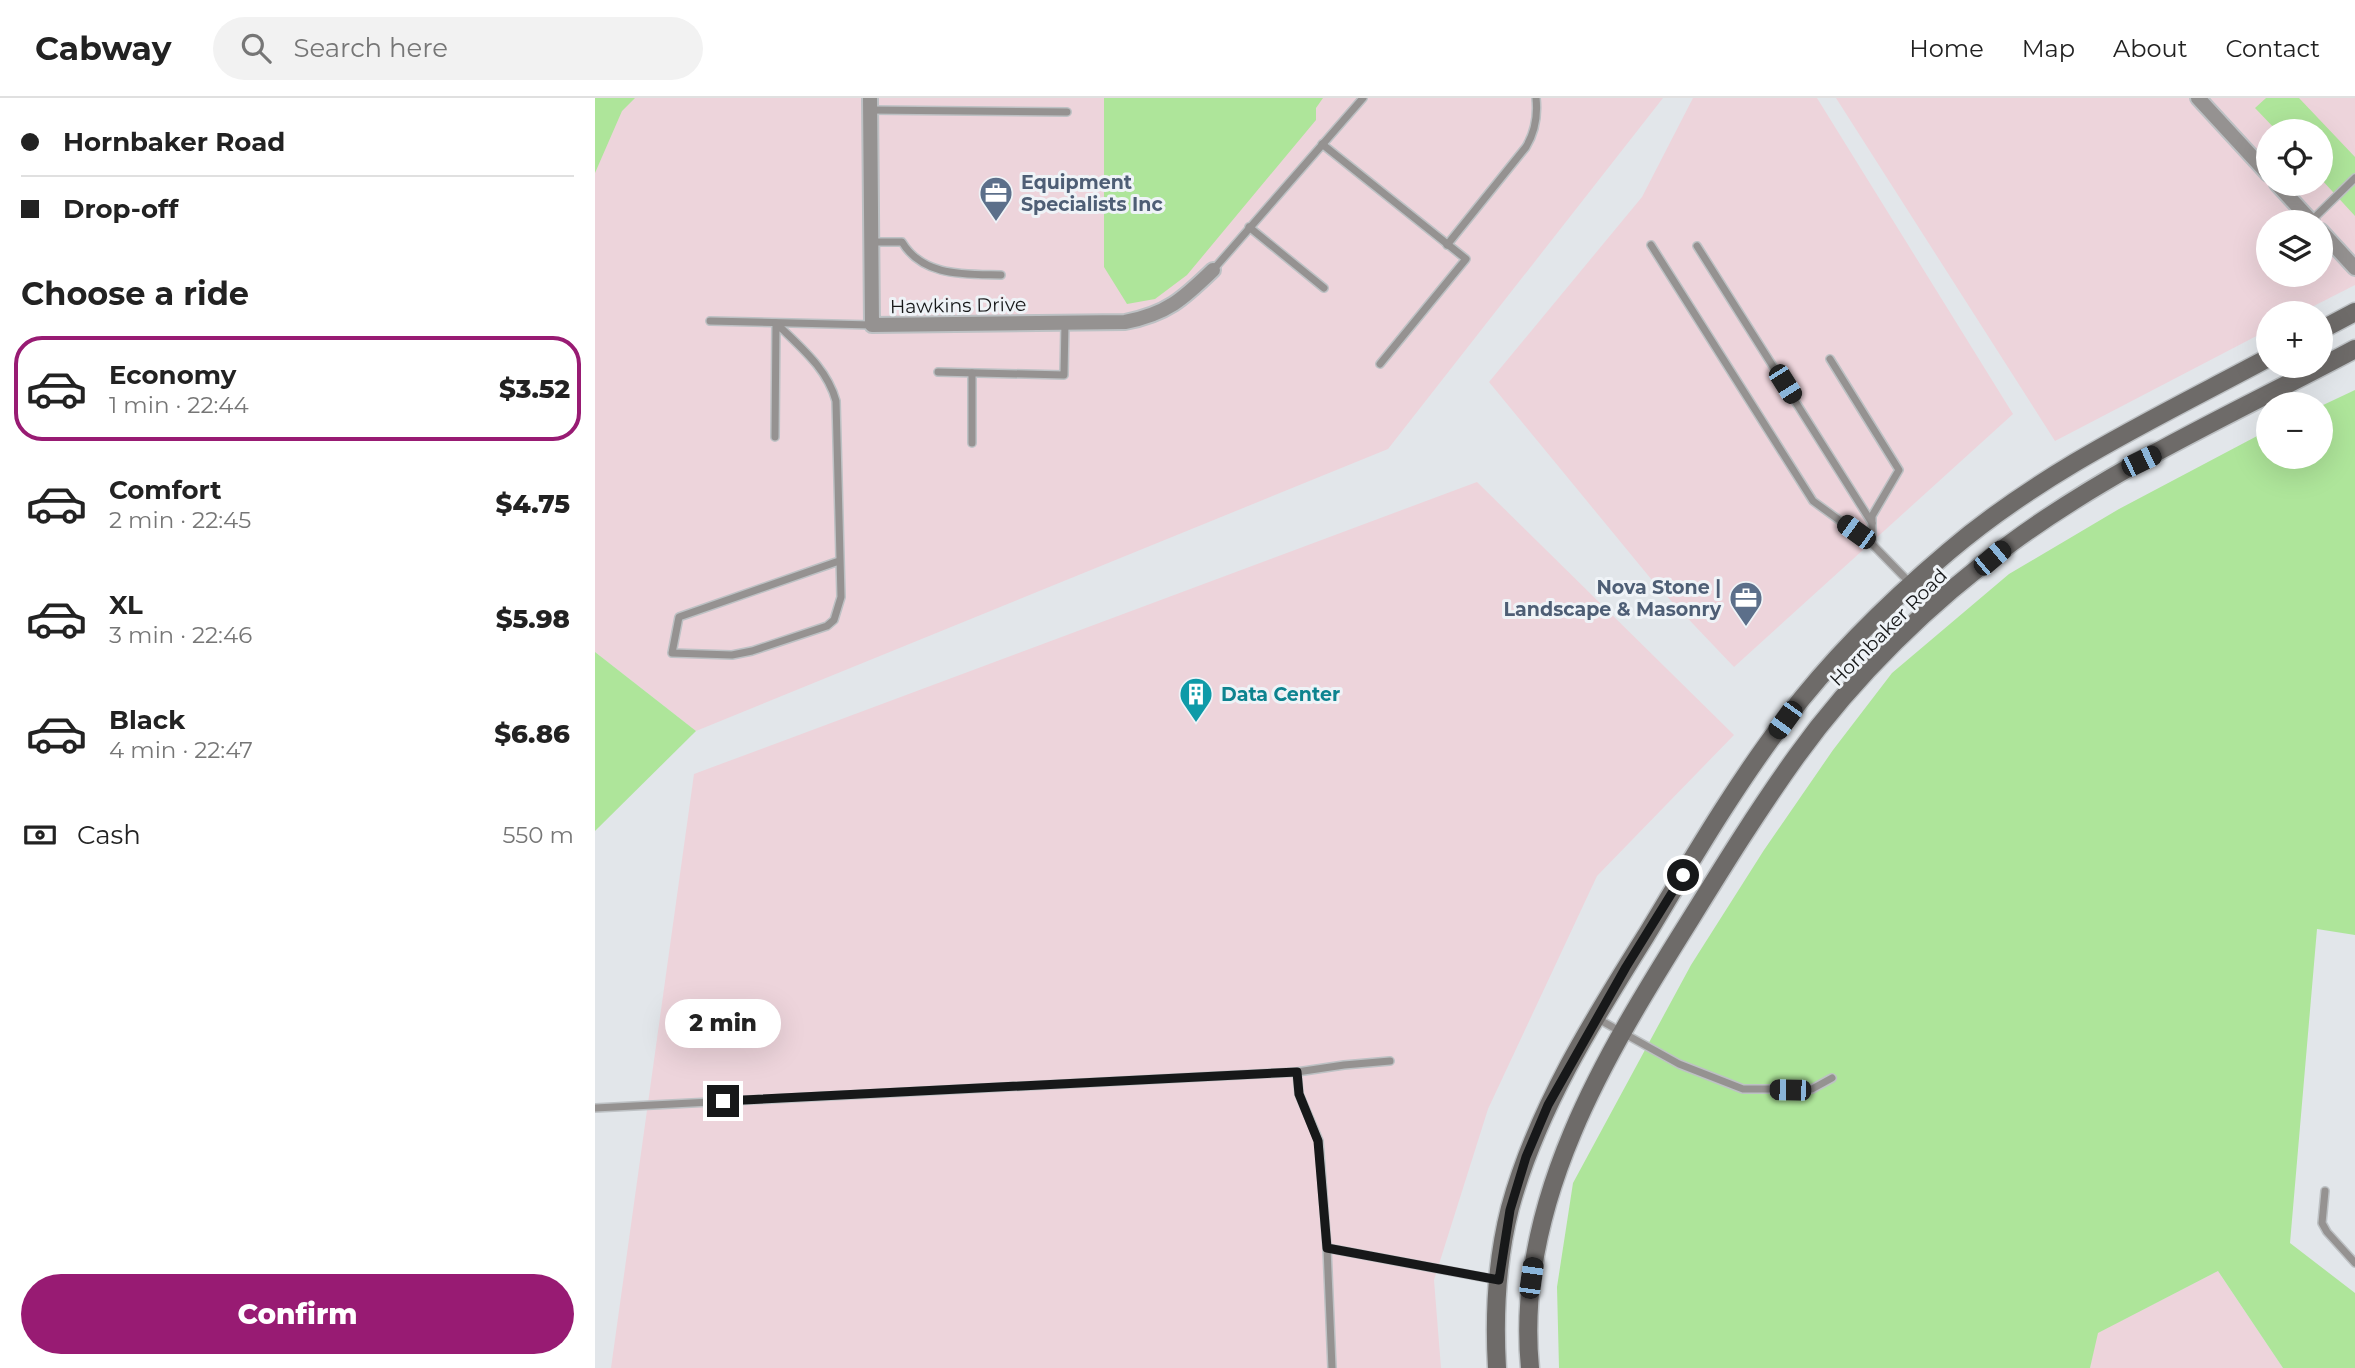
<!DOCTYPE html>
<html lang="en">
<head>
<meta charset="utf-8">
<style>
  body { margin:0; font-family:Montserrat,sans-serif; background:#f2f2f2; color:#222; height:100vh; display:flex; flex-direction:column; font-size:26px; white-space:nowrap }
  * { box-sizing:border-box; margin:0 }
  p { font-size:23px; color:#767676 }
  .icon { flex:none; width:38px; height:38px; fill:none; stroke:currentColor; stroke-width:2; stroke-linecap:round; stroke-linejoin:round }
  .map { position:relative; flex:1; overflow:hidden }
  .sheet { display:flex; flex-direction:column; background:#fff; width:595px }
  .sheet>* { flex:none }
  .top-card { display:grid; align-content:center; height:154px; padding:0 21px; background:#fff }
  .tools { position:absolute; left:1661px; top:21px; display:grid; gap:14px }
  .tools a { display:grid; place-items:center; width:77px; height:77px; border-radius:50%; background:#fff; box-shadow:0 7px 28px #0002; font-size:35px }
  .end { position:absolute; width:32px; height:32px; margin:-16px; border:9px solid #171819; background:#fff; box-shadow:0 0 0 4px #fff }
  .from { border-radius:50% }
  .bubble { position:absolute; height:49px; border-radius:24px; background:#fff; box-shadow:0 7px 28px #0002; font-size:23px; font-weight:800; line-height:49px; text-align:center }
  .car { position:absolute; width:21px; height:42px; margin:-21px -10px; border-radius:9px; box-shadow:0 0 5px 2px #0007; background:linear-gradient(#222 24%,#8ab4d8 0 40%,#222 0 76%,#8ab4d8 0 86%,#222 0) }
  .top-card b { display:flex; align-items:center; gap:24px; height:66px; font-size:26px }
  .top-card b+b { border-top:2px solid #e0e0e0 }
  .top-card i { width:18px; height:18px; background:#222 }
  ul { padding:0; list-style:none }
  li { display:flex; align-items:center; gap:21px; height:105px; margin:0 14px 10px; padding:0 7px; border:4px solid transparent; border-radius:28px }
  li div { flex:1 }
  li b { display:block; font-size:26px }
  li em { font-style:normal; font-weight:800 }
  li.on { border-color:#981b73 }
  li>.icon { width:63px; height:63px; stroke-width:1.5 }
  h2 { padding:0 21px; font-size:32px; line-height:84px }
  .pay { display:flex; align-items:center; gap:18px; height:77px; padding:0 21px; font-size:26px }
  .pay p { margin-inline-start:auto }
  .primary-button { display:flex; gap:14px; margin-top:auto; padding:14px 21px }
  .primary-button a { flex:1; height:80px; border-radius:42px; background:#981b73; color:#fff; font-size:28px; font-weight:800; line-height:80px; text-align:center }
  header { display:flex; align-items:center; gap:42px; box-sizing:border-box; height:98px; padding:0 35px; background:#fff; border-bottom:2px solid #e0e0e0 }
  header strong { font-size:33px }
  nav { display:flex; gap:38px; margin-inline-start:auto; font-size:24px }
  .search { width:490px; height:63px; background:#f2f2f2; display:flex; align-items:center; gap:18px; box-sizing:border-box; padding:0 24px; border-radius:38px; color:#767676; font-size:26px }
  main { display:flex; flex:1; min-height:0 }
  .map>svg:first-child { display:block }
  .industrial { fill:#edd4db; fill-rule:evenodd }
  .green { fill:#aee59a }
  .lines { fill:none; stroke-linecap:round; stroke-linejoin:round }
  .service-casing { stroke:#bdc1c4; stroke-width:10 }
  .minor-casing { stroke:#bdc1c4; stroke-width:18 }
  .secondary-casing { stroke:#bdc1c4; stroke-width:21 }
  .service { stroke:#959291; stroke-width:7 }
  .minor { stroke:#959291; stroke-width:14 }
  .secondary { stroke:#6e6b69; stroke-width:18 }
  .route { stroke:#171819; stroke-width:9 }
  .labels { text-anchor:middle; stroke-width:6; stroke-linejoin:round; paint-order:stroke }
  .service-label { font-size:19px; font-weight:bold; fill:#4e5e75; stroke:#eff3f7; text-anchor:start }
  .street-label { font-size:19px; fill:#171819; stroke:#eff3f7 }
  .culture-label { font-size:19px; font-weight:bold; fill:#0d838f; stroke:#eff3f7; text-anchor:start }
</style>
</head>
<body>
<header>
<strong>Cabway</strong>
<div class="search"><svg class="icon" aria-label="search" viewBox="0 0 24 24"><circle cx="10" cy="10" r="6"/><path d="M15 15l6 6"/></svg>Search here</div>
<nav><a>Home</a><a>Map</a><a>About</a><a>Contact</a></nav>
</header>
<main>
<section class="sheet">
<div class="top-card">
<b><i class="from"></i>Hornbaker Road</b>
<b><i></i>Drop-off</b>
</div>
<h2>Choose a ride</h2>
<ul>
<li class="on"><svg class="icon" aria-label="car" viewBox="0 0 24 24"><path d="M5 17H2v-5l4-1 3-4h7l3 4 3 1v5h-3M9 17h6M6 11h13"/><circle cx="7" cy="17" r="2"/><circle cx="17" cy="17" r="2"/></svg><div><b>Economy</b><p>1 min · 22:44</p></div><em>$3.52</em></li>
<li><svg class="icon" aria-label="car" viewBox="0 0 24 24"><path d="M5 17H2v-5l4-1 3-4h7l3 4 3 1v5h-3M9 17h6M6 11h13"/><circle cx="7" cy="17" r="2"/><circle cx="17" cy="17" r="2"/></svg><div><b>Comfort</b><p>2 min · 22:45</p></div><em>$4.75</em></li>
<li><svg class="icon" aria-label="car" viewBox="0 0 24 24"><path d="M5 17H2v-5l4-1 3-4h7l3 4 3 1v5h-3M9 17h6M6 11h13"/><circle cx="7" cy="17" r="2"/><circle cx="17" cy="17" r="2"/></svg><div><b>XL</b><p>3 min · 22:46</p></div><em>$5.98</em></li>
<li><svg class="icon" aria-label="car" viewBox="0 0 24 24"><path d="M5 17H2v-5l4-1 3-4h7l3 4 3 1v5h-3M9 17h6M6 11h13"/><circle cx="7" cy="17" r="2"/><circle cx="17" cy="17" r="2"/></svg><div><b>Black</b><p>4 min · 22:47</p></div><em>$6.86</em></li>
</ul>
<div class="pay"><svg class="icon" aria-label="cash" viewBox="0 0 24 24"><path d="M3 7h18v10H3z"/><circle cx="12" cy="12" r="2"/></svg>Cash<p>550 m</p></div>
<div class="primary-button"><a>Confirm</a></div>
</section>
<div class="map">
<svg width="1760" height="1270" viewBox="0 0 1760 1270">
  <rect width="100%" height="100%" fill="#e2e6ea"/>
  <g class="industrial">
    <polygon points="0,0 1068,0 793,351 101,633 0,554"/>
    <polygon points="1098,0 1222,0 1418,316 1139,569 1061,487 894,284 1047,99"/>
    <path d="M1241,0H1760V187L1705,215H1673V232L1460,343ZM1673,33H1726V86H1673ZM1673,124H1726V177H1673Z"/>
    <polygon points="882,384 1139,637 1002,778 893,1011 839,1182 846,1270 16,1270 99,676"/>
    <polygon points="1623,1173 1688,1270 1495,1270 1502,1235"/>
  </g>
  <g class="green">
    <polygon points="0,0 40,0 27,13 0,75"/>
    <polygon points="509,0 728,0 721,10 721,22 592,177 560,201 532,206 509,169"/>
    <polygon points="1671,0 1704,0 1760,59 1760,118 1726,81 1726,33 1682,33 1660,10"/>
    <polygon points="1760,292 1760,837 1722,831 1695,1145 1760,1195 1760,1270 1688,1270 1623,1173 1503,1235 1495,1270 964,1270 962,1189 978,1085 1096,867 1169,752 1238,652 1297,575 1414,476 1524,411 1664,337 1673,333 1673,359 1726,359 1726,308"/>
    <polygon points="0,554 101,633 0,733"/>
  </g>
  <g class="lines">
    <defs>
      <g id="service">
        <polyline points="275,12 472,14"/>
        <polyline points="727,46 871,161 785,266"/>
        <polyline points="1716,123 1760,80"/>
        <polyline points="654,129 729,190"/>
        <path d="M277,144H307C328,179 370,176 406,177"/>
        <path d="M852,147L931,49C940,34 943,18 941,0"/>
        <polyline points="1056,147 1218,403 1277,446 1316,486"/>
        <polyline points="1102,148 1277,425"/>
        <polyline points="618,172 768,0"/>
        <polyline points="115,223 277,227"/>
        <polyline points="1235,261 1304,372 1277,418 1277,446"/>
        <polyline points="343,274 469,277 470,225"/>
        <path d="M180,339L181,225C205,249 232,270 241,303L246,499L239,522L232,528L157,553L137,557L77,555L84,519L244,463"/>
        <polyline points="377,345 377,275"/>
        <polyline points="1003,921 1084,966 1148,991 1217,991 1237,980"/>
        <polyline points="702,974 749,967 795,963"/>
        <polyline points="0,1010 702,974 704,996 724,1043 732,1150 737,1270"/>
        <polyline points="1730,1093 1727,1125 1732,1134 1760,1165"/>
        <polyline points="732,1150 903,1182"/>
      </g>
      <g id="minor">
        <path d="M275,0L277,227L530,224C572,216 588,201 618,172"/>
        <polyline points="1603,0 1673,76"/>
        <polyline points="1682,86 1717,124"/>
        <polyline points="1726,133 1760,170"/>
      </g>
      <g id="secondary">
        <polyline points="1726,232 1760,214"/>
        <path d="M902,1270C899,1218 902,1161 915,1110C942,1011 998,922 1052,836C1096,763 1139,689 1190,622C1237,560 1294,504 1353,454C1449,372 1563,319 1673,260"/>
        <path d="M935,1270C919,1105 1011,956 1095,822C1129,767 1163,712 1201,659C1259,578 1335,504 1416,445C1522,367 1644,313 1760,251"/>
      </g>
    </defs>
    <use href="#service" class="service-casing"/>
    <use href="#minor" class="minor-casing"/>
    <use href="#secondary" class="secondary-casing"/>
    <use href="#service" class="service"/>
    <use href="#minor" class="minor"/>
    <use href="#secondary" class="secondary"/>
  </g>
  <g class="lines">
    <polyline class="route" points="128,1003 702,974 704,996 723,1043 732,1150 904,1182 915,1112 931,1059 953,1007 1031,869 1088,777"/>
  </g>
  <defs>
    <symbol id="office-pin" viewBox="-11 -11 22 30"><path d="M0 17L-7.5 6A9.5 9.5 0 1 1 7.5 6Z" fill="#5c6f8a" stroke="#eff3f7"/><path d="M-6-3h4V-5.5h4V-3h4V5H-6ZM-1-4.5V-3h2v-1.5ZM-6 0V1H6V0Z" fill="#fff"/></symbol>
    <symbol id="building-pin" viewBox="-11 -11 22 30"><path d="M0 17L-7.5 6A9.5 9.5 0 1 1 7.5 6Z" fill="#0f9aa8" stroke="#eff3f7"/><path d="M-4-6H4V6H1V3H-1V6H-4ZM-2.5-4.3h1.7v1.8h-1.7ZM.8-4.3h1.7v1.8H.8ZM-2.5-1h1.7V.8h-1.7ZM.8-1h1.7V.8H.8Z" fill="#fff"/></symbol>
  </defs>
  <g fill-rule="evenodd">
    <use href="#office-pin" x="382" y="76" width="38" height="52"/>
    <use href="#office-pin" x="1132" y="481" width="38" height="52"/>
    <use href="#building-pin" x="582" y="577" width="38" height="52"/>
  </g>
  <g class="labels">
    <g class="service-label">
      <text x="426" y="91">Equipment<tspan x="426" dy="22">Specialists Inc</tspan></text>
      <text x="1126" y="496" text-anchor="end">Nova Stone |<tspan x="1126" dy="22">Landscape &amp; Masonry</tspan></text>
    </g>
    <g class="street-label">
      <text transform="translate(363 207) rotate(-1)" y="7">Hawkins Drive</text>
      <text transform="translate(1293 529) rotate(-45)" y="7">Hornbaker Road</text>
    </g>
    <g class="culture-label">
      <text x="626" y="603">Data Center</text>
    </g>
  </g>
</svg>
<div class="tools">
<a><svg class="icon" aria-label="locate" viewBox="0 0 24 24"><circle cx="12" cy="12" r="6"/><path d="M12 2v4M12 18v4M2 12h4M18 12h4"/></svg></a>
<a><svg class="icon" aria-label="layers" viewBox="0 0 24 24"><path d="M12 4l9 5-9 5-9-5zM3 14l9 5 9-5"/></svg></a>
<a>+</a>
<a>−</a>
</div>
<i class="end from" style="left:1088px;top:777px"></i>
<i class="end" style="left:128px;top:1003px"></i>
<div class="bubble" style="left:70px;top:901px;width:116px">2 min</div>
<i class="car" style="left:1190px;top:286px;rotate:148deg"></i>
<i class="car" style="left:1546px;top:363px;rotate:64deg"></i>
<i class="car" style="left:1261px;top:434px;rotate:306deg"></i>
<i class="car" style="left:1397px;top:460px;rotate:50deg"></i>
<i class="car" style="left:1190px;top:622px;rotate:216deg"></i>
<i class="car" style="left:1195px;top:992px;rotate:271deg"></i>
<i class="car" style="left:936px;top:1180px;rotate:8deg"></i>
</div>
</main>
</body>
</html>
